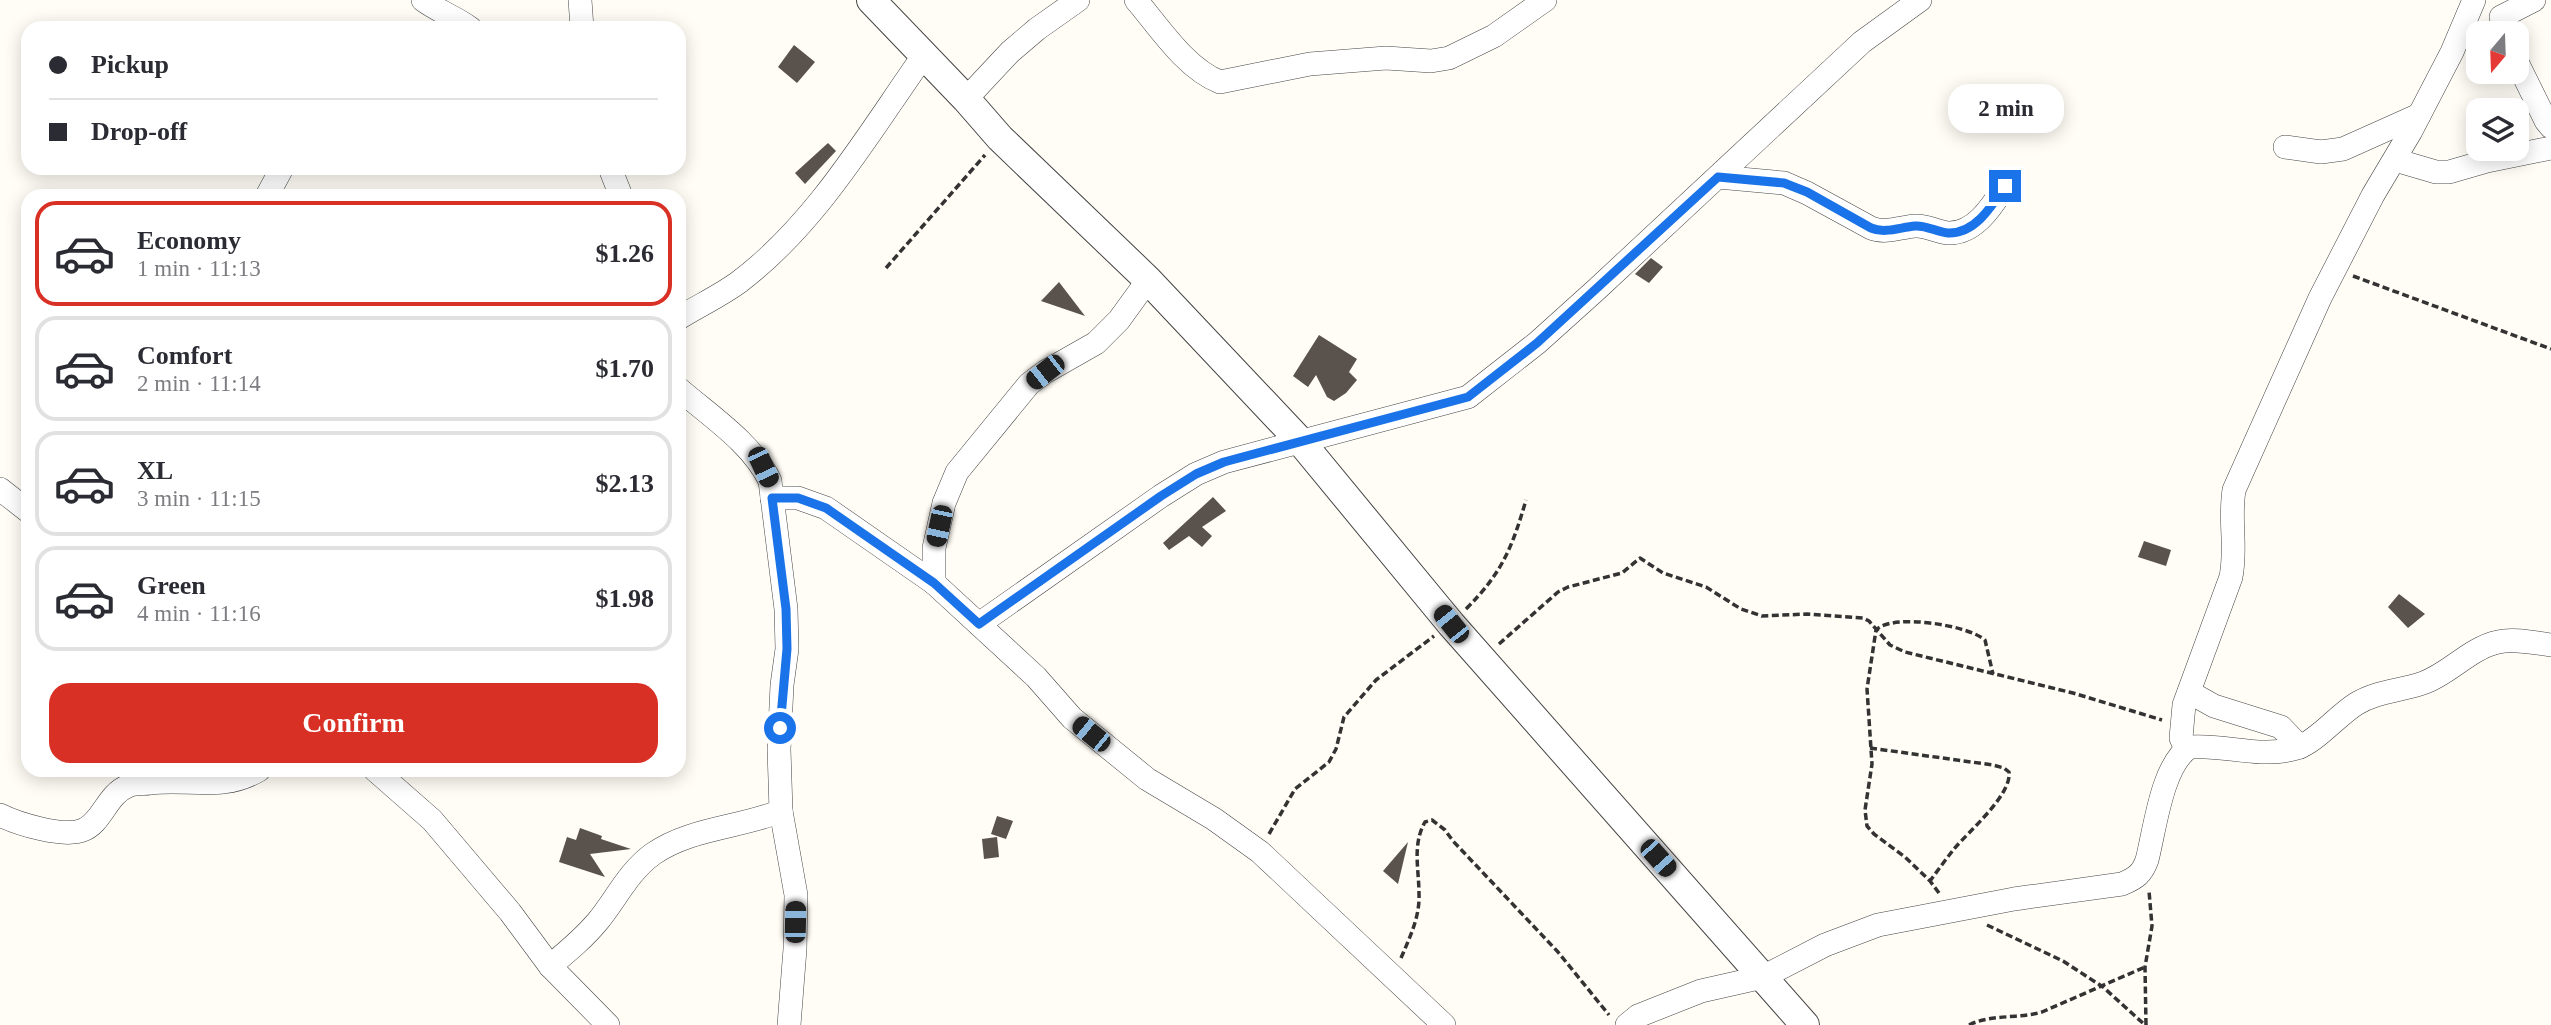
<!DOCTYPE html>
<html lang="en">
<head>
<meta charset="utf-8">
<style>
  body { margin:0; font-family:"Times New Roman",serif; background:#f2f2f3; color:#2b2b33; height:100vh; display:flex; flex-direction:column; font-size:26px; white-space:nowrap }
  * { box-sizing:border-box; margin:0 }
  p { font-size:23px; color:#7c7c81 }
  .icon { flex:none; width:38px; height:38px; fill:none; stroke:currentColor; stroke-width:2; stroke-linecap:round; stroke-linejoin:round }
  .map { position:relative; flex:1; overflow:hidden }
  .side { position:absolute; left:21px; top:189px; width:665px; height:588px; display:flex; flex-direction:column; background:#fff; border-radius:21px; box-shadow:0 4px 18px #0003 }
  .side>* { flex:none }
  .banner { position:absolute; left:21px; top:21px; width:665px; height:154px; border-radius:21px; box-shadow:0 4px 18px #0003; display:grid; align-content:center; height:154px; padding:0 28px; background:#fff }
  .needle { width:46px; rotate:199deg }
  .tools { position:absolute; left:2466px; top:21px; display:grid; gap:14px }
  .tools a { display:grid; place-items:center; width:63px; height:63px; border-radius:14px; background:#fff; box-shadow:0 4px 18px #0003; font-size:35px }
  .end { position:absolute; width:32px; height:32px; margin:-16px; border:9px solid #1a73e8; background:#fff; box-shadow:0 0 0 4px #fff }
  .from { border-radius:50% }
  .bubble { position:absolute; height:49px; border-radius:21px; background:#fff; box-shadow:0 4px 18px #0003; font-size:23px; font-weight:800; line-height:49px; text-align:center }
  .car { position:absolute; width:21px; height:42px; margin:-21px -10px; border-radius:9px; box-shadow:0 0 5px 2px #0007; background:linear-gradient(#222 24%,#8ab4d8 0 40%,#222 0 76%,#8ab4d8 0 86%,#222 0) }
  .banner b { display:flex; align-items:center; gap:24px; height:66px; font-size:26px }
  .banner b+b { border-top:2px solid #e1e1e2 }
  .banner i { width:18px; height:18px; background:#2b2b33 }
  ul { padding:12px 0 0; list-style:none }
  li { display:flex; align-items:center; gap:21px; height:105px; margin:0 14px 10px; padding:0 14px; border:4px solid #e1e1e2; border-radius:21px }
  li div { flex:1 }
  li b { display:block; font-size:26px }
  li em { font-style:normal; font-weight:800 }
  li.on { border-color:#d93025 }
  li>.icon { width:63px; height:63px; stroke-width:1.5 }
  .action { display:flex; gap:14px; margin-top:auto; padding:14px 28px }
  .action a { flex:1; height:80px; border-radius:21px; background:#d93025; color:#fff; font-size:28px; font-weight:800; line-height:80px; text-align:center }
  .map>svg:first-child { display:block }
  .building { fill:#5a524d }
  .lines { fill:none; stroke-linecap:round; stroke-linejoin:round }
  .minor-casing { stroke:#444; stroke-width:24 }
  .tertiary-casing { stroke:#444; stroke-width:30 }
  .path { stroke:#333; stroke-width:3.5; stroke-dasharray:7 3.5; stroke-linecap:butt }
  .minor { stroke:#fff; stroke-width:23 }
  .tertiary { stroke:#fff; stroke-width:28 }
  .route { stroke:#1a73e8; stroke-width:9 }
</style>
</head>
<body>
<div class="map">
<svg width="2551" height="1025" viewBox="0 0 2551 1025">
  <rect width="100%" height="100%" fill="#fffdf5"/>
  <g class="building">
    <polygon points="794,45 815,62 797,83 778,67"/>
    <polygon points="828,143 836,151 805,184 795,173"/>
    <polygon points="1651,258 1663,267 1649,283 1635,274"/>
    <polygon points="1059,282 1085,316 1041,301"/>
    <polygon points="1319,335 1357,359 1349,372 1357,380 1346,393 1334,401 1327,397 1316,375 1308,387 1293,376"/>
    <polygon points="1213,497 1226,511 1202,527 1212,536 1202,547 1189,536 1169,550 1163,543"/>
    <polygon points="2144,541 2171,550 2166,566 2138,557"/>
    <polygon points="2399,594 2425,614 2408,628 2388,607"/>
    <polygon points="997,816 1013,821 1006,839 991,834"/>
    <polygon points="580,828 602,836 601,839 631,849 590,854 605,877 559,862 567,837 576,840"/>
    <polygon points="997,837 999,857 984,859 982,839"/>
    <polygon points="1408,842 1398,884 1383,871"/>
  </g>
  <g class="lines">
    <defs>
      <g id="minor">
        <path d="M423,0C438,11 455,17 470,28"/>
        <polyline points="580,0 582,28"/>
        <path d="M1136,0C1159,27 1186,69 1220,82L1310,64L1386,58L1431,61L1449,58L1494,36L1545,0"/>
        <polyline points="2501,17 2534,0"/>
        <polyline points="2516,60 2546,121 2551,127"/>
        <polyline points="966,99 1010,52 1037,29 1078,0"/>
        <polyline points="2285,147 2321,152 2343,149 2419,115"/>
        <polyline points="2395,160 2436,172 2449,172 2487,161 2551,148"/>
        <polyline points="610,168 621,196"/>
        <path d="M1718,177L1784,183L1807,193L1871,228C1885,234 1901,227 1915,226C1926,225 1937,232 1948,233C1975,234 1992,206 2005,186"/>
        <polyline points="267,196 282,168"/>
        <path d="M679,318C698,306 720,296 739,282C817,223 868,134 924,55"/>
        <path d="M679,389C710,416 752,443 770,481L786,609L787,649L782,685L779,749L781,811L796,895L795,949L789,1025"/>
        <polyline points="0,489 28,511"/>
        <polyline points="772,498 798,498 826,508 934,583 1036,677 1072,718 1147,779 1214,819 1260,852 1444,1025"/>
        <polyline points="934,583 934,548 944,503 957,472 1029,384 1045,372 1096,343 1119,320 1148,280"/>
        <polyline points="979,624 1161,496 1196,474 1224,462 1468,397 1537,343 1597,289 1862,42 1920,0"/>
        <polyline points="2189,692 2214,706 2281,727 2300,747"/>
        <path d="M2186,749L2181,738L2184,705L2231,577C2237,545 2229,522 2234,490L2320,298L2373,195L2411,131L2452,52L2474,0"/>
        <polyline points="375,770 432,820 510,912 550,966 608,1025"/>
        <path d="M0,815C18,824 64,838 83,830C102,823 107,794 128,786C134,783 143,784 150,783C190,778 222,792 259,770"/>
        <path d="M550,966C567,952 584,938 598,921C616,899 629,871 653,854C690,828 739,828 781,811"/>
        <path d="M1627,1025L1638,1016L1701,991L1763,977L1825,945L1878,925L2014,899L2122,884C2136,878 2142,874 2147,860C2155,829 2162,764 2190,747C2225,744 2261,759 2297,748C2316,742 2337,716 2356,704C2377,691 2400,691 2423,683C2449,674 2470,648 2498,642C2514,638 2535,643 2551,645"/>
      </g>
      <polyline id="tertiary" points="871,0 966,99 1000,138 1148,280 1301,442 1451,624 1805,1025"/>
    </defs>
    <use href="#minor" class="minor-casing"/>
    <use href="#tertiary" class="tertiary-casing"/>
    <g class="path">
      <polyline points="886,268 985,155"/>
      <polyline points="2353,276 2551,349"/>
      <path d="M1466,609C1502,573 1512,548 1526,500"/>
      <polyline points="1499,644 1558,592 1568,587 1622,573 1640,558 1663,573 1706,587 1741,609 1762,616 1807,614 1863,618 1869,621 1890,645 1905,652 2073,693 2162,720"/>
      <path d="M1870,748L1993,765L2004,768L2009,772C2012,795 1968,832 1954,849C1946,859 1938,870 1930,881"/>
      <polyline points="1269,834 1295,789 1329,762 1336,749 1344,717 1376,680 1434,636"/>
      <path d="M1939,893L1930,881L1905,857L1874,834L1867,826L1865,810L1872,764L1867,689L1876,630C1892,613 1968,625 1985,640L1993,674"/>
      <polyline points="1987,925 2063,961 2103,987 2145,1025"/>
      <path d="M1401,958C1410,937 1420,916 1419,894C1419,869 1412,845 1425,822L1432,820L1445,830L1453,841L1558,952L1609,1015"/>
      <path d="M1969,1025C1991,1014 2018,1019 2042,1012L2145,967"/>
      <polyline points="2146,1025 2145,967 2152,926 2149,891"/>
    </g>
    <use href="#minor" class="minor"/>
    <use href="#tertiary" class="tertiary"/>
  </g>
  <g class="lines">
    <path class="route" d="M780,728L787,649L786,609L772,498H798L826,508L934,583L979,624L1161,496L1196,474L1224,462L1468,397L1537,343L1718,177L1784,183L1807,192L1871,228C1885,234 1901,227 1915,226C1926,225 1937,232 1948,233C1975,234 1992,206 2005,186"/>
  </g>
</svg>
<div class="tools">
<a><svg class="needle" viewBox="-14 -14 28 28"><path d="M0-13l5 13h-10z" fill="#e53935"/><path d="M0 13l5-13h-10z" fill="#7c7c81"/></svg></a>
<a><svg class="icon" aria-label="layers" viewBox="0 0 24 24"><path d="M12 4l9 5-9 5-9-5zM3 14l9 5 9-5"/></svg></a>
</div>
<i class="end from" style="left:780px;top:728px"></i>
<i class="end" style="left:2005px;top:186px"></i>
<div class="bubble" style="left:1948px;top:84px;width:116px">2 min</div>
<i class="car" style="left:1045px;top:372px;rotate:232deg"></i>
<i class="car" style="left:763px;top:467px;rotate:155deg"></i>
<i class="car" style="left:939px;top:526px;rotate:192deg"></i>
<i class="car" style="left:1451px;top:624px;rotate:321deg"></i>
<i class="car" style="left:1091px;top:734px;rotate:309deg"></i>
<i class="car" style="left:1658px;top:858px;rotate:138deg"></i>
<i class="car" style="left:795px;top:922px;rotate:1deg"></i>
<div class="banner">
<b><i class="from"></i>Pickup</b>
<b><i></i>Drop-off</b>
</div>
<section class="side">
<ul>
<li class="on"><svg class="icon" aria-label="car" viewBox="0 0 24 24"><path d="M5 17H2v-5l4-1 3-4h7l3 4 3 1v5h-3M9 17h6M6 11h13"/><circle cx="7" cy="17" r="2"/><circle cx="17" cy="17" r="2"/></svg><div><b>Economy</b><p>1 min · 11:13</p></div><em>$1.26</em></li>
<li><svg class="icon" aria-label="car" viewBox="0 0 24 24"><path d="M5 17H2v-5l4-1 3-4h7l3 4 3 1v5h-3M9 17h6M6 11h13"/><circle cx="7" cy="17" r="2"/><circle cx="17" cy="17" r="2"/></svg><div><b>Comfort</b><p>2 min · 11:14</p></div><em>$1.70</em></li>
<li><svg class="icon" aria-label="car" viewBox="0 0 24 24"><path d="M5 17H2v-5l4-1 3-4h7l3 4 3 1v5h-3M9 17h6M6 11h13"/><circle cx="7" cy="17" r="2"/><circle cx="17" cy="17" r="2"/></svg><div><b>XL</b><p>3 min · 11:15</p></div><em>$2.13</em></li>
<li><svg class="icon" aria-label="car" viewBox="0 0 24 24"><path d="M5 17H2v-5l4-1 3-4h7l3 4 3 1v5h-3M9 17h6M6 11h13"/><circle cx="7" cy="17" r="2"/><circle cx="17" cy="17" r="2"/></svg><div><b>Green</b><p>4 min · 11:16</p></div><em>$1.98</em></li>
</ul>
<div class="action"><a>Confirm</a></div>
</section>
</div>
</body>
</html>
